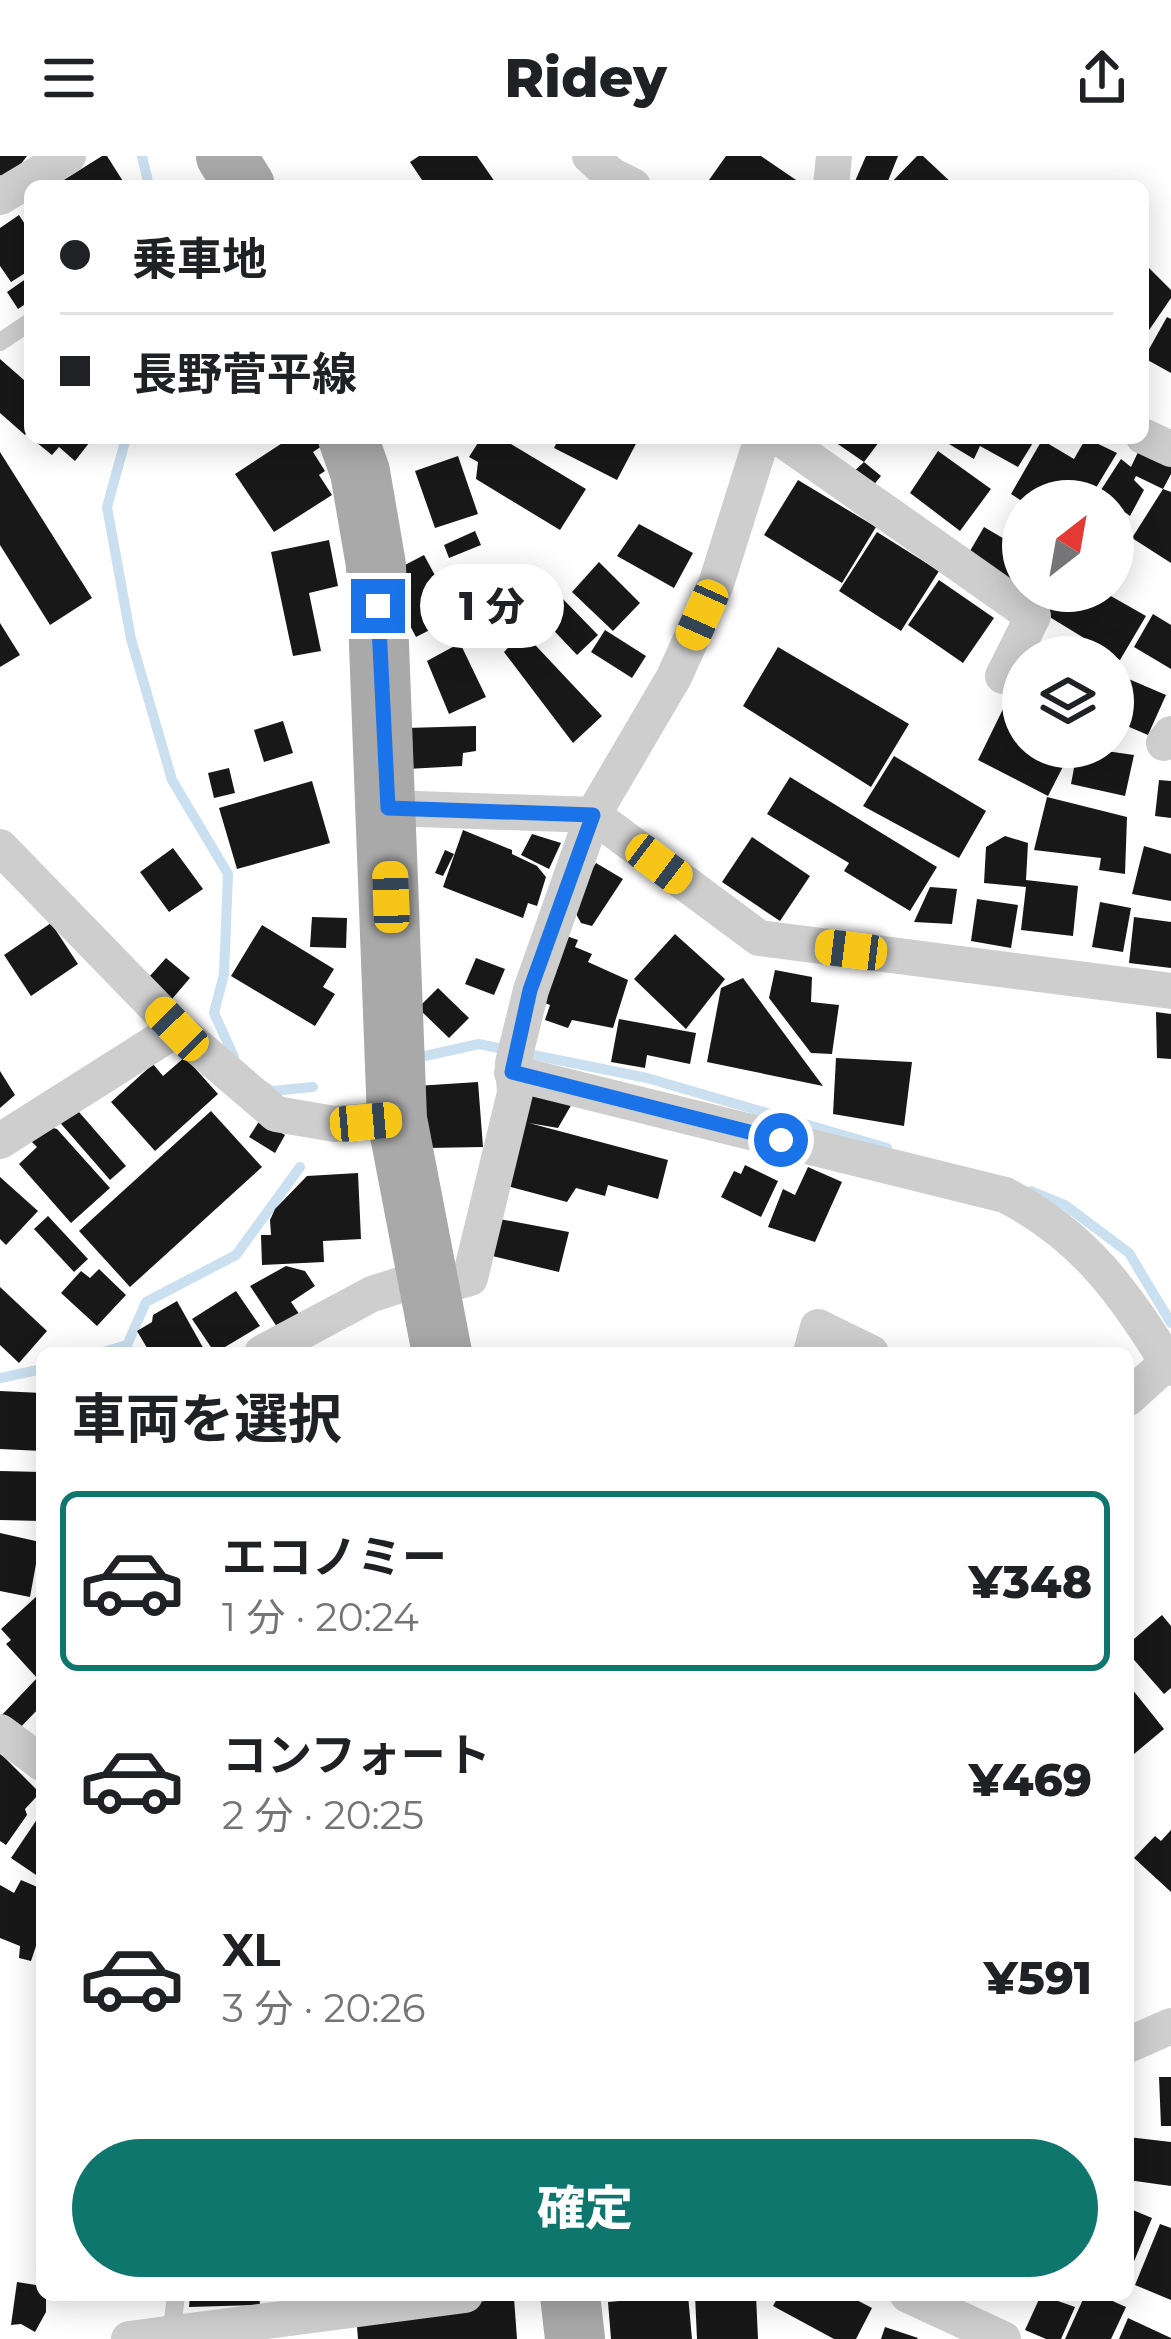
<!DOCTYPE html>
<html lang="ja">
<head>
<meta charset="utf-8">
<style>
  body { margin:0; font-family:Montserrat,"Noto Sans JP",sans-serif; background:#f2f2f2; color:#202124; height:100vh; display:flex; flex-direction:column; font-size:45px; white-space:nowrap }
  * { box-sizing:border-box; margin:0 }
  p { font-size:39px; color:#757577 }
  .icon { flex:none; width:66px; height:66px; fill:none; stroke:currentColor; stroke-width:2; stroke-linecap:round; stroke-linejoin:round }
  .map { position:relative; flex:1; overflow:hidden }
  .side { position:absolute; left:36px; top:1191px; width:1098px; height:954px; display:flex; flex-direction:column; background:#fff; border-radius:18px; box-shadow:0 6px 30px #0003 }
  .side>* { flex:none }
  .top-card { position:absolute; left:24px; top:24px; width:1125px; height:264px; border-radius:18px; box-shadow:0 6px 30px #0003; display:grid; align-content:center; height:264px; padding:0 36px; background:#fff }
  .needle { width:78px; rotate:31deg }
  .fabs { position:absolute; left:1002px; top:324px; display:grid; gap:24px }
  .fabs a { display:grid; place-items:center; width:132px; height:132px; border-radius:50%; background:#fff; box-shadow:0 6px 30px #0003; font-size:60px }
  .end { position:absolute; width:54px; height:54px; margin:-27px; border:15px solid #1a73e8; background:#fff; box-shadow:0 0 0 6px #fff }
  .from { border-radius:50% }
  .bubble { position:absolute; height:84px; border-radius:42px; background:#fff; box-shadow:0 6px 30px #0003; font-size:39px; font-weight:800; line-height:84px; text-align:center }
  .car { position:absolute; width:36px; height:72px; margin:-36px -18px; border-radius:15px; box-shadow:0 0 9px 3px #0007; background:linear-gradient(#f5c518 24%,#345 0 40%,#f5c518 0 76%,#345 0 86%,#f5c518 0) }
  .top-card b { display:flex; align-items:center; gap:42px; height:114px; font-size:45px }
  .top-card b+b { border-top:3px solid #e0e0e0 }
  .top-card i { width:30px; height:30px; background:#202124 }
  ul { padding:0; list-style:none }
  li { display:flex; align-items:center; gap:36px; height:180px; margin:0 24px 18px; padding:0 12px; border:6px solid transparent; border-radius:18px }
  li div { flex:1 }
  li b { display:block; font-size:45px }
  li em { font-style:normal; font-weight:800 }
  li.current { border-color:#0f766e }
  li>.icon { width:108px; height:108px; stroke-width:1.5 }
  h2 { padding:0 36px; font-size:54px; line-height:144px }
  .primary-button { display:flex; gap:24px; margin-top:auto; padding:24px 36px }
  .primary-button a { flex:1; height:138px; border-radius:72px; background:#0f766e; color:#fff; font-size:48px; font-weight:800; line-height:138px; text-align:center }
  header { display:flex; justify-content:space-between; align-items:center; height:156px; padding:0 36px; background:#fff; font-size:54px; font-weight:800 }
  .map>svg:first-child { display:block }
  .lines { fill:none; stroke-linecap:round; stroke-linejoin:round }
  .stream { stroke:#cadff0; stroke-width:10 }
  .building { fill:#181818 }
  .service { stroke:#cecece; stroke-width:18 }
  .minor { stroke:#cecece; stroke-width:36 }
  .primary { stroke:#a9a9a9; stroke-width:60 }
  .route { stroke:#1a73e8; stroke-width:15 }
</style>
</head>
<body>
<header><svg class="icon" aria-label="menu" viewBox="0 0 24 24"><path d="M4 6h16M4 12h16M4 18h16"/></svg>Ridey<svg class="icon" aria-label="share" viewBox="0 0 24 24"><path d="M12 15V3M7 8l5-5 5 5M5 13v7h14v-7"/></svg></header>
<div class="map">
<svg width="1171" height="2183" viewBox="0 0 1171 2183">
  <rect width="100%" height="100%" fill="#fff"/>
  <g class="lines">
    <g class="stream">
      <polyline points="142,0 149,30"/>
      <polyline points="126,282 107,351 131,483 172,624 228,718 224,818 214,857 234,901"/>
      <polyline points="425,900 479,888 647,922 887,992"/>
      <polyline points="264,930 272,935 313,931"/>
      <polyline points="1031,1035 1065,1049 1129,1097 1171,1167"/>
      <polyline points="99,1197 127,1189 146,1146 236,1099 300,1011"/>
      <polyline points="0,1222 42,1213"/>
    </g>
  </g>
  <g class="building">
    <polygon points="0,0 27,0 8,25 0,19"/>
    <polygon points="102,0 107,0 126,30 61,30 59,27"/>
    <polygon points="419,0 477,0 495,26 489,30 426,30 410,6"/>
    <polygon points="726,0 761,0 799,26 796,30 717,30 709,24"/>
    <polygon points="866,0 898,0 886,30 853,30"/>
    <polygon points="917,0 923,0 955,30 888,30"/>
    <polygon points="19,59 30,76 30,114 11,126 0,110 0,72"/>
    <polygon points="1143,106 1171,134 1171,142 1143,183"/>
    <polygon points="30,120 30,145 18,153 7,136"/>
    <polygon points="1167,161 1171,163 1171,217 1144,202"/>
    <polygon points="0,203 24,224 30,217 30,273 25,279 0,257"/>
    <polygon points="31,282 93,282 75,305 59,291 52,299"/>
    <polygon points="290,282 321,282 325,288 313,296 325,315 319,319 332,339 274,376 235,318"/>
    <polygon points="481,282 501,282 586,333 560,374 476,323 478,306 469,301"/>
    <polygon points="559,282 639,282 617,324 554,292"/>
    <polygon points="829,282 882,282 864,306"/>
    <polygon points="939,282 1036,282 1018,311 980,290 974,303"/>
    <polygon points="1086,282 1117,297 1088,345 1022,345 1011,338 1042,284 1074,303"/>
    <polygon points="1139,294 1171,310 1171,318 1163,333 1136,320 1134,324 1144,334 1130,360 1099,337 1121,303 1131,311"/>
    <polygon points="938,295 991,333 960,375 910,337"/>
    <polygon points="0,296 92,442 50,469 0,389"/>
    <polygon points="458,300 478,358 435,372 415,315"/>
    <polygon points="864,306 881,320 868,336 849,320"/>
    <polygon points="798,324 876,371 842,427 764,379"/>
    <polygon points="1163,333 1171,336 1171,407 1132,382"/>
    <polygon points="639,368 693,397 674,432 617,400"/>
    <polygon points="984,371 1023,394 1023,421 1013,438 963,407"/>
    <polygon points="475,375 481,389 449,402 444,389"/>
    <polygon points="877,376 939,415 901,475 839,435"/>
    <polygon points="329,384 338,430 309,437 321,495 293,500 271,396"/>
    <polygon points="424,399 457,460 416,481 384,420"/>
    <polygon points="599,406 640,447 613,475 572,436"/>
    <polygon points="939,424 994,462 963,507 908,469"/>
    <polygon points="1037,435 1060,435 1079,448 1088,435 1102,435 1146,460 1120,504 1030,449"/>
    <polygon points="561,441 598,479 577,499 541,461"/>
    <polygon points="1153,458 1171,469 1171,513 1134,491"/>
    <polygon points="0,467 20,499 0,511"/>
    <polygon points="605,474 646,500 632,522 591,496"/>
    <polygon points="523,476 602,560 573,587 504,496"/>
    <polygon points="460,487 486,541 449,558 427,505"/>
    <polygon points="778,491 909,568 871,631 743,550"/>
    <polygon points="1117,518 1166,539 1148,579 1113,564 1113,531"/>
    <polygon points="1003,553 1023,562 1023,591 1073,591 1048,640 978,604"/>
    <polygon points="283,565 293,597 264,606 254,574"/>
    <polygon points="476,570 476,595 463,597 462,610 407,613 406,572"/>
    <polygon points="1078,591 1134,599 1125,640 1071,628"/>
    <polygon points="894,600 986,655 959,702 863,650"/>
    <polygon points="229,612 235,637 214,642 208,617"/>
    <polygon points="790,621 937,711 910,755 844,715 849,707 767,658"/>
    <polygon points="1159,624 1171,625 1171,662 1155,660"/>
    <polygon points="312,625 330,687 237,713 219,652"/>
    <polygon points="1047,641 1127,661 1125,718 1099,714 1101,702 1034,694"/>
    <polygon points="463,674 512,694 512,698 537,710 546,721 537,750 528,747 523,762 443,731"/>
    <polygon points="532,678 561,687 549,713 521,699"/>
    <polygon points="1005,680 1028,687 1026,724 1078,730 1073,780 1021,774 1026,731 984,727 986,691"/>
    <polygon points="752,681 810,720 780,765 722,726"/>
    <polygon points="1144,690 1171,698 1171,745 1132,738"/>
    <polygon points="173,692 203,733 169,756 140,716"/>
    <polygon points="445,694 454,698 443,720 435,717"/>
    <polygon points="596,707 623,723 592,770 581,767 570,747"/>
    <polygon points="930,731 957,733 952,768 914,766"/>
    <polygon points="977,743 1018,749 1011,792 971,785"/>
    <polygon points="1100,746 1131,752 1123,796 1092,791"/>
    <polygon points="312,761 347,762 346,792 310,791"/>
    <polygon points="1134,761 1171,766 1171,812 1129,807"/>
    <polygon points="51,767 78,808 31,840 4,799"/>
    <polygon points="262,769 334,813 323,831 335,838 315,870 231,820"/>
    <polygon points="558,777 578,784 575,791 592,798 588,806 628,824 613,872 572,864 568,872 545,864 550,849 537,844"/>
    <polygon points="675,778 725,823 686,873 634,823"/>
    <polygon points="166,802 190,822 172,843 148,822"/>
    <polygon points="476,802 505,813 494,839 465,828"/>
    <polygon points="775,814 812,821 811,846 839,849 832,898 811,897 769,842"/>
    <polygon points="743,822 823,930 707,906 721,832"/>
    <polygon points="438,832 469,862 449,882 418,852"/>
    <polygon points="1156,856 1171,858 1171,903 1157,902"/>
    <polygon points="619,863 696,877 690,908 647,899 645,912 611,906"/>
    <polygon points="185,901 218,938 155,995 111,946 153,908 163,920"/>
    <polygon points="836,902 912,906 904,970 833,958"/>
    <polygon points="0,915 15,939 0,952"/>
    <polygon points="513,925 573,946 558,972 529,967 668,1004 658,1043 608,1029 605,1040 576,1032 567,1046 496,1027"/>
    <polygon points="478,926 483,991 427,992 416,930"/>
    <polygon points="72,948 126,1010 110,1024 56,962"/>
    <polygon points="211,955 262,1011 130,1131 79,1075"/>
    <polygon points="260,964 285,979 275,997 249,981"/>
    <polygon points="46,970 57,973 110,1032 71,1067 19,1008 37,991 30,984"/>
    <polygon points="745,1009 778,1025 761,1061 721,1041 734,1015 741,1018"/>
    <polygon points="808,1011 842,1026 815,1086 768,1071 783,1033 795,1039"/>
    <polygon points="358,1017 361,1083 323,1085 324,1106 262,1109 261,1079 271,1079 270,1064 275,1053 307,1020"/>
    <polygon points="0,1021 38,1055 6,1089 0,1083"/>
    <polygon points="48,1060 88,1103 74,1116 34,1073"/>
    <polygon points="494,1062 569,1076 559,1116 484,1098"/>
    <polygon points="286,1110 305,1115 315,1130 291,1146 302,1162 281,1177 250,1130"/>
    <polygon points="99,1113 126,1139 97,1170 61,1137 81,1115 90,1122"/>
    <polygon points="0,1131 47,1175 19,1207 0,1189"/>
    <polygon points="236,1135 260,1170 215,1197 192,1163"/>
    <polygon points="177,1145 206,1197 150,1197 137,1175 152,1166 153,1159"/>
    <polygon points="0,1235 42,1237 42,1295 0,1293"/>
    <polygon points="0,1315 42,1316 42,1365 0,1364"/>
    <polygon points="0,1377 40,1386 30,1441 0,1435"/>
    <polygon points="38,1439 42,1443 42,1549 15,1577 0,1561 37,1522 6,1488 11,1484 1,1473"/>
    <polygon points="1162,1459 1171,1470 1171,1532 1164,1538 1128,1497 1128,1488"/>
    <polygon points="1128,1528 1164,1573 1128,1603"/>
    <polygon points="0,1597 40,1637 25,1653 27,1659 6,1689 0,1685"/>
    <polygon points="42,1656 42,1723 11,1702"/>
    <polygon points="1171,1674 1171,1736 1134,1702 1155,1680 1161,1685"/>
    <polygon points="21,1724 42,1733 40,1778 31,1805 19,1802 20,1790 0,1782 0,1729 14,1737"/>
    <polygon points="1159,1921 1171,1921 1171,1970 1161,1970"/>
    <polygon points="1128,1981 1171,1986 1171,2030 1128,2024"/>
    <polygon points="1128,2052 1152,2062 1128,2120"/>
    <polygon points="1160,2068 1171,2072 1171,2144 1135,2129"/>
    <polygon points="17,2126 42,2130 42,2139 46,2139 46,2156 35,2176 21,2168 11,2169"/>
    <polygon points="190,2139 259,2139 260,2149 189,2151"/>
    <polygon points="688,2139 692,2183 611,2183 608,2146"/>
    <polygon points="695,2139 756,2139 758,2183 697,2183"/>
    <polygon points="779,2139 847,2139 872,2152 856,2183 834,2183 773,2150"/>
    <polygon points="1041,2139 1075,2151 1061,2183 1046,2183 1025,2174"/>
    <polygon points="1085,2139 1099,2139 1126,2151 1111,2183 1065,2183"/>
    <polygon points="514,2142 517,2183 358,2183 356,2158"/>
    <polygon points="1128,2162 1171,2182 1171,2183 1119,2183"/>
    <polygon points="885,2171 918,2182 917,2183 881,2183"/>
  </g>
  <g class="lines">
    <g class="service">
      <polyline points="0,186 30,166"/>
      <polyline points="161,2174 173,2164 176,2139"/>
    </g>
    <g class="minor">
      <polyline points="590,0 611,19 633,30"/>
      <polyline points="831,30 834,0"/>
      <polyline points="0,41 68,0"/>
      <polyline points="1143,280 1171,293"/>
      <polyline points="780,282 1033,460 1003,520"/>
      <polyline points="1164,587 1171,578"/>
      <polyline points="388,652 593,659 759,782 1171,835"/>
      <polyline points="0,691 177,873 276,958 335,968 397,963"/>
      <path d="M512,917L1005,1039C1085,1080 1124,1137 1171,1212"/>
      <polyline points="0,985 177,873"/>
      <polyline points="429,1133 470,1122 515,937 513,907 531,834 593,659 674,521 716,428 762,282"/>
      <polyline points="262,1197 372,1138 428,1120"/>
      <polyline points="811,1197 818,1171 871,1197"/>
      <polyline points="1128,1242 1168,1206"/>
      <polyline points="0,1576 42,1607"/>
      <polyline points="1128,1889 1171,1870"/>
      <polyline points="908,2139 1003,2183"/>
      <polyline points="129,2183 465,2139"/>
    </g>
    <g class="primary">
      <polyline points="226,0 245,30"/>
      <polyline points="348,282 360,316 376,409 397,963 442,1197"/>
      <polyline points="570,2139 575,2183"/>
    </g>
  </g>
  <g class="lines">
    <polyline class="route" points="378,450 388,652 593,659 530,834 512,916 781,984"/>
  </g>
</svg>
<div class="fabs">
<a><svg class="needle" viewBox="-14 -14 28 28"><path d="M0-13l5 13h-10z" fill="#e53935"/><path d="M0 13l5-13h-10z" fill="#757577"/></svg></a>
<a><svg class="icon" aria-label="layers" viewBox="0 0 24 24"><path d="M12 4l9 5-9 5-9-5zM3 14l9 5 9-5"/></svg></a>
</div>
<i class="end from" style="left:781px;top:984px"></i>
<i class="end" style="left:378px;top:450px"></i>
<div class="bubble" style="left:420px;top:408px;width:144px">1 分</div>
<i class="car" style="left:702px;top:459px;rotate:204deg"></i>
<i class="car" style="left:659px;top:708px;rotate:127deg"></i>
<i class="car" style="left:391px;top:741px;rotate:358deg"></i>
<i class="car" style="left:851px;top:794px;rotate:277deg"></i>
<i class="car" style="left:177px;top:873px;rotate:316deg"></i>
<i class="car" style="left:366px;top:966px;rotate:85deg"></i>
<div class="top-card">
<b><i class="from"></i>乗車地</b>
<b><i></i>長野菅平線</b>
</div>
<section class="side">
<h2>車両を選択</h2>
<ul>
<li class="current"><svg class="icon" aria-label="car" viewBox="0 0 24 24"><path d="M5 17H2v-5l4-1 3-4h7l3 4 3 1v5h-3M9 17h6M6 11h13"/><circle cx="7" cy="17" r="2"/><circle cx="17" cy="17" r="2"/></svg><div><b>エコノミー</b><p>1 分 · 20:24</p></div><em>¥348</em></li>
<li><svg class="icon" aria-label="car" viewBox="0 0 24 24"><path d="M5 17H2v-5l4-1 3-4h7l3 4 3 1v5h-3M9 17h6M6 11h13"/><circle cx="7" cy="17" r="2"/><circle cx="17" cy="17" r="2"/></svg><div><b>コンフォート</b><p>2 分 · 20:25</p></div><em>¥469</em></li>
<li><svg class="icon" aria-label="car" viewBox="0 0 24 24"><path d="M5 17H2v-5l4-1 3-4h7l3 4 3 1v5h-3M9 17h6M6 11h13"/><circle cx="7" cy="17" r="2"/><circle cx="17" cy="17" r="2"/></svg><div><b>XL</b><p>3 分 · 20:26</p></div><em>¥591</em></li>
</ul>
<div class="primary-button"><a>確定</a></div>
</section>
</div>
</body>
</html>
